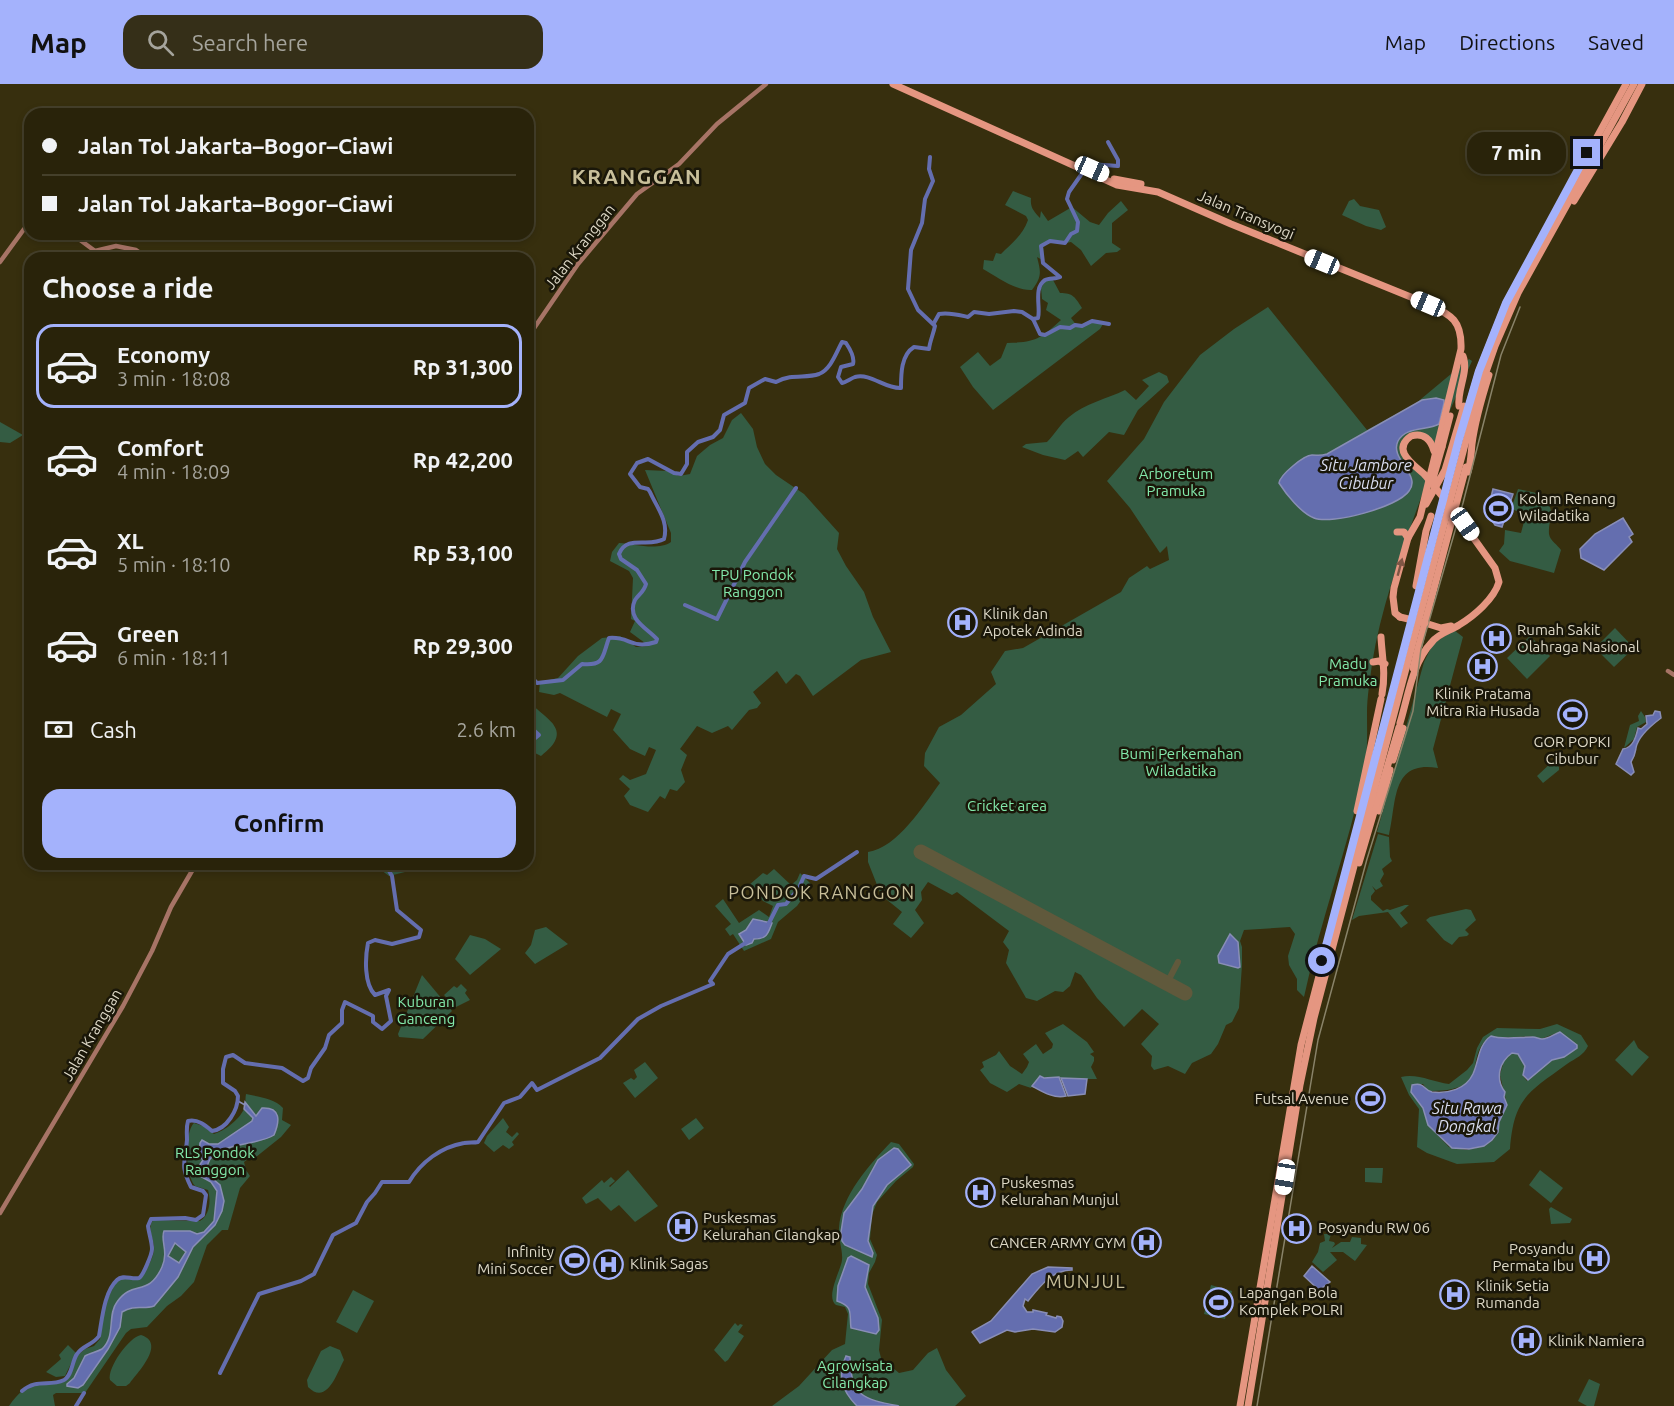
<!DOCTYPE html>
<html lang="en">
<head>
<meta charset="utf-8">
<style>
  body { margin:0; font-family:Ubuntu,sans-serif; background:#352f18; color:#f1f3f6; height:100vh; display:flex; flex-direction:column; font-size:22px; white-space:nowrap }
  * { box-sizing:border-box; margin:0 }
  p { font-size:20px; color:#a5a49c }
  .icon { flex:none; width:33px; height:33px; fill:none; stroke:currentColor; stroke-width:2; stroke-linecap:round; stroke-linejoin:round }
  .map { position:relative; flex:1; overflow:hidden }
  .drawer { position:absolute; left:24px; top:168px; width:510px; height:618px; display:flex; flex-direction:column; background:#29230a; border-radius:18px; box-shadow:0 3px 9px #0003,0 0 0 2px #45402b }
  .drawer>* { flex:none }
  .top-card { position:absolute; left:24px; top:24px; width:510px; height:132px; border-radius:18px; box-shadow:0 3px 9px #0003,0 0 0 2px #45402b; display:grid; align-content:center; height:132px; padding:0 18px; background:#29230a }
  .end { position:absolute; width:27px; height:27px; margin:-14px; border:8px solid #a4b2fc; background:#111; box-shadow:0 0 0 3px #111 }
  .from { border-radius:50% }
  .bubble { position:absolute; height:42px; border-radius:18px; background:#29230a; box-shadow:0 3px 9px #0003,0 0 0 2px #45402b; font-size:20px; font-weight:700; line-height:42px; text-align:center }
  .car { position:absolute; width:18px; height:36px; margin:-18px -9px; border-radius:8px; box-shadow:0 0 4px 2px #0007; background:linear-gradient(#fff 24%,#345 0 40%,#fff 0 76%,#345 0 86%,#fff 0) }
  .top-card b { display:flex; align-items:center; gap:21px; height:57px; font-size:22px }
  .top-card b+b { border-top:2px solid #45402b }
  .top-card i { width:15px; height:15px; background:#f1f3f6 }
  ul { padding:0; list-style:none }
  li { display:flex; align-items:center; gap:18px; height:84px; margin:0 12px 9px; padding:0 6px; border:3px solid transparent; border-radius:18px }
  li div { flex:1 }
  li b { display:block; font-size:22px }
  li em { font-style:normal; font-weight:700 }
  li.current { border-color:#a4b2fc }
  li>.icon { width:54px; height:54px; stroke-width:1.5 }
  h2 { padding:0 18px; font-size:27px; line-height:72px }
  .pay { display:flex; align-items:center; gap:15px; height:66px; padding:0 18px; font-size:22px }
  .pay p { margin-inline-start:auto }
  .primary-button { display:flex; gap:12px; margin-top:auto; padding:12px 18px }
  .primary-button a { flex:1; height:69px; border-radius:18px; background:#a4b2fc; color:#111; font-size:24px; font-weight:700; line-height:69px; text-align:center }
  header { display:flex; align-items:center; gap:36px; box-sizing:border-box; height:84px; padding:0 30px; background:#a4b2fc; color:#111 }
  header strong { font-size:28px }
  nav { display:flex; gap:33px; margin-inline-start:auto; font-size:21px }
  .search { width:420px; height:54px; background:#352f18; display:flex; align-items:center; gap:15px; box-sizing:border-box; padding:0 21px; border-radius:18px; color:#a5a49c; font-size:22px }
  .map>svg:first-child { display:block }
  .green { fill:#345c43; fill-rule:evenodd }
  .water { fill:#646eaf; stroke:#898eb6; stroke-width:1.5; fill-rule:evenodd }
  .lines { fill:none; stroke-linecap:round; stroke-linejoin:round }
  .stream { stroke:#898eb6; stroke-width:1.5 }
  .river { stroke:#646eaf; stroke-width:4 }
  .taxiway { stroke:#60593c; stroke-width:6 }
  .runway { stroke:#60593c; stroke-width:15 }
  .secondary { stroke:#a77466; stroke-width:4.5 }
  .highway { stroke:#e59681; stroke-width:7 }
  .tram { stroke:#898369; stroke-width:1.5 }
  .highway-bridge { stroke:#e59681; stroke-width:7 }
  .oneway { fill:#805645 }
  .route { stroke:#a4b2fc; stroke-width:8 }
  .labels { text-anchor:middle; stroke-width:5; stroke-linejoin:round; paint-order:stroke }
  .street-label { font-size:15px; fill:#ded9c7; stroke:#1a1709 }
  .park-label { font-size:15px; fill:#83e9ab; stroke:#1a1709 }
  .poi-label { font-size:15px; fill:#ded9c7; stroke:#1a1709; text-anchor:start }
  .water-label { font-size:16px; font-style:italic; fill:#d9ddf0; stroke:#1a1709 }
  .quarter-label { font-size:18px; letter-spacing:1.5px; fill:#c8bf9a; stroke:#1a1709 }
  .district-label { font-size:21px; font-weight:bold; letter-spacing:1.5px; fill:#c8bf9a; stroke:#1a1709 }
</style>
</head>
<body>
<header>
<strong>Map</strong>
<div class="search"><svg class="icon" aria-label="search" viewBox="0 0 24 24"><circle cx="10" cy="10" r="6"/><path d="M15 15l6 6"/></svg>Search here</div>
<nav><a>Map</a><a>Directions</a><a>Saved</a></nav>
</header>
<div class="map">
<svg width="1674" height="1322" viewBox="0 0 1674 1322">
  <rect width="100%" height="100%" fill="#372f0e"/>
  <g class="green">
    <path d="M1013,107L1031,114C1030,124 1034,127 1040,134L1041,127L1048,137L1072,123L1090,138L1099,141L1108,129L1121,117L1128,126L1112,139V159L1121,165L1117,168L1106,169L1091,182L1081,166L1071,158L1061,160L1051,158L1043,162L1044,177L1037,173C1041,188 1042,193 1032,206C1016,207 997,193 983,185L984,176L993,177L996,169L1001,170C1012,159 1023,151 1028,136L1026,132L1005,121Z"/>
    <polygon points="1354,115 1360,122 1379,126 1386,143 1381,146 1366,142 1342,131 1349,117"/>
    <path d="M1046,196H1053L1060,209C1073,209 1075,213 1082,224L1071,234L1077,242L1094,237L1103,240L1100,245L993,326L973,303L960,283L978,268L990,282L1001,274L1007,259C1037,258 1040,255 1061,236L1046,226L1048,219L1042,215L1041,204Z"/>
    <path d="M1268,223L1367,346L1415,320L1469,275L1472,277L1434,362L1414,350L1401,366L1427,397C1406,456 1382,517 1372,580C1370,596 1367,613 1367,629C1367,649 1368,669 1364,688C1348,764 1320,837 1304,913L1297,906V895L1289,881L1288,872L1295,850L1290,843L1244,846L1240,857L1242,863V881L1239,924L1232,938L1226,941L1218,960L1211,970L1192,979L1185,990L1168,982L1154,986L1151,982L1152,972L1141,960L1159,940L1142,925L1124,943L1097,914L1081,891L1075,888L1070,902L1063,908L1055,907L1037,917L1026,914L1006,879L1009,866L1003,858L1009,847L957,808L952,811L928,798L921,808L922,816L915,826L924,839L911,854L893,840L902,828L881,811L868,778V768C897,764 924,721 940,699L924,682L925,669L939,643L961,631L996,600L991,588L1005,567L1023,564L1121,508L1129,494L1147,482L1150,485L1169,476L1167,462L1160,469L1130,424L1107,397L1144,355L1164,318L1200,271L1234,245Z"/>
    <path d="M1159,288L1167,292L1169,298L1138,326L1124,351L1109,348L1083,373L1078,367L1065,376L1043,371L1022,363L1026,360L1047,358C1055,350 1060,340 1069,333C1085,319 1107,315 1125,306L1136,316L1149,302L1142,296Z"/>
    <path d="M741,329L753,345L757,363L765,380L776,391L804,410L839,449L837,465L846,482L864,508L873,533L891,568L861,576L813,612L800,592L796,590L786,600L777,587L753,608L761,619L757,624L749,626L732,646L728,642L712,649L697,642L680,665L687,671L681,686L685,698L677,707L670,705L665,715L660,712L648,728L630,721L624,712L630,705L619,695L623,691L630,696L646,690L656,666L649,663L645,672L630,665L613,646L621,630L611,625L607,633L560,609L554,611L539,608L540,598L558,594L578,572L602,554L620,552L636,563L649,562L630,548L635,537L631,535L633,494L629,487L610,477L612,468L619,459C634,460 658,467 671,458V449L645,386L667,387L679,392L690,390L697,372L710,361L723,354L732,336Z"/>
    <polygon points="0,338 23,351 10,359 0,358"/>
    <path d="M1518,405L1541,410C1558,428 1548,432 1549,450C1550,457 1558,461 1561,466L1554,489L1510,477L1499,467L1504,460L1505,446L1521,449L1526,430L1511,425Z"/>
    <polygon points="1615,544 1634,564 1614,583 1597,566 1598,561"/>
    <path d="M1454,546L1463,553L1433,665L1438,684C1391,676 1397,717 1389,751L1377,748L1424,578L1433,560Z"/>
    <polygon points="1530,552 1550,572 1527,595 1507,574"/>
    <path d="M528,617C547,636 575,646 541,672L531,667L528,670Z"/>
    <polygon points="1641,627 1645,633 1646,638 1637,643 1634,655 1624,664 1630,641 1639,637 1638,632"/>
    <polygon points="1552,678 1559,683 1559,686 1543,699 1537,692"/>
    <polygon points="1378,750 1389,753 1390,773 1392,777 1382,785 1384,790 1380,797 1383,802 1376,806 1372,802 1375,807 1371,812 1371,816 1383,827 1387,825 1390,826 1405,821 1409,821 1400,829 1408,839 1401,844 1388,828 1359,832 1352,836"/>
    <polygon points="380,780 410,780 405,788 389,792 381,786"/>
    <polygon points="774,785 791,801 797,796 800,789 812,801 797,822 778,838 771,855 744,867 733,850 730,852 725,845 731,840 715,822 723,815 739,839 759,826 769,833 773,822 763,817 749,801 763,789 767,791"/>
    <polygon points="1466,825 1471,826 1476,836 1465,846 1469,850 1467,852 1459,853 1452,861 1444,856 1426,836 1430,833"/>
    <polygon points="546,843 568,860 535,880 525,869 531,861 535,846"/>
    <polygon points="470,851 485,855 501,865 470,891 455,875"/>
    <polygon points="422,891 452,927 423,955 399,953 398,950"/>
    <polygon points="461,900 467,906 465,909 470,916 456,923 444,911 454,902 457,904"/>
    <path d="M1063,940L1087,958L1094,968L1090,970L1094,973V977L1091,983L1097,995C1085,995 1048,996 1040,992L1031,1004L1019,1000L1007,1008L990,999L980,986L984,983L982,978L996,971L999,967L1010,982L1022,990L1027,983L1029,978L1023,970L1036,960L1043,970L1052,964L1053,960L1045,949Z"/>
    <path d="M1557,940L1581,951L1588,962C1584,971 1576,974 1567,980C1529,1008 1514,1013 1510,1065L1494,1078L1457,1080L1427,1069L1417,1063L1419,1025L1409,1011L1401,993C1417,989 1433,998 1449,1000L1467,986L1473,979L1477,964L1483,953L1497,944L1540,945ZM1559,948L1577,961V964L1564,973L1552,976L1529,995L1527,997L1523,992L1525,983L1518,970L1512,969L1504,976L1500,991L1507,1021L1499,1039L1498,1048L1493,1056L1485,1062L1467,1066L1449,1063L1428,1041L1423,1024L1411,1008V1001L1423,1000L1428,1007H1432C1495,1006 1461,973 1491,952C1504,956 1530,949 1541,955Z"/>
    <polygon points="1634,956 1638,964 1649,973 1632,992 1615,976"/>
    <polygon points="645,978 658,994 635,1014 623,999 631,994 634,996 637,993 634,986"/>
    <path d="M246,1010C259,1013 274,1014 283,1024L282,1036L291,1041L281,1053L256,1073L253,1071L244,1078L246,1086L250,1092L240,1104L228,1146H222L207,1161L194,1198L181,1212L167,1222L147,1243L131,1245L126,1249L85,1309H56L53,1311L55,1322H9C30,1292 37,1305 66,1296L71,1289L77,1272L85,1265L94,1262L100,1255L104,1222L116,1198L123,1194H141C146,1187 153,1175 154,1166C155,1155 146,1147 153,1136L200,1137C210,1131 211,1116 208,1106L195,1102C185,1091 184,1049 194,1039L203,1042L214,1050C224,1047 239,1036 244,1025C246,1021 245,1015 246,1010Z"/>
    <polygon points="503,1034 509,1043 506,1048 512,1053 517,1048 519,1050 512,1058 514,1061 509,1065 503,1061 494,1068 484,1059 487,1052"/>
    <polygon points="696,1034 704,1044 689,1056 681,1045"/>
    <path d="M891,1058L899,1060L914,1080L913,1083L896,1097L877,1118L872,1131L870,1155L877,1171L875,1178L869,1189L868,1200L882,1236L879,1266L881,1274L899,1289L913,1286L928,1269L937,1264L946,1286L966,1312L955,1322H772L799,1302L832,1266L845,1260L848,1230L845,1223C842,1222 839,1222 836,1221C825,1213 841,1186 842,1176C843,1166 838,1155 839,1144C841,1112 870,1080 891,1058Z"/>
    <polygon points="1365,1084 1383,1084 1382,1099 1365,1098"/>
    <polygon points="628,1086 658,1122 635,1138 619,1121 611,1127 598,1114 586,1120 582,1114 602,1096 604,1099 611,1093 615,1097 609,1102 610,1103"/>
    <polygon points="1540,1086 1563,1104 1551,1119 1529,1101"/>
    <polygon points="1551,1123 1572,1135 1570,1139 1551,1140 1549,1125"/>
    <polygon points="1324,1150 1331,1150 1329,1157 1334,1158 1335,1160 1332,1164 1341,1158 1350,1158 1352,1153 1361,1154 1361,1160 1367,1161 1355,1177 1343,1168 1330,1168 1337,1176 1323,1188 1312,1178 1318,1168 1320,1159 1325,1157"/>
    <polygon points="574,1160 582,1167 580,1169 585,1174 580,1179 586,1185 581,1190 563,1173"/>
    <polygon points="1211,1201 1232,1207 1225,1235 1204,1230"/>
    <polygon points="353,1206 374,1217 357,1249 336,1238"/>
    <polygon points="735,1239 738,1242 740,1240 743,1241 738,1248 744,1252 728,1276 725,1278 714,1266"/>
    <path d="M141,1251C166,1259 139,1287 130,1299L126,1302H117L110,1296C107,1284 129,1253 141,1251Z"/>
    <polygon points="68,1261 76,1269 65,1292 56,1293 46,1288 61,1275 59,1271"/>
    <path d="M330,1262L340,1266L344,1276C337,1289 327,1322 308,1303L307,1296L321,1267Z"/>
    <polygon points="1589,1295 1600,1300 1594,1322 1587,1322 1578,1317"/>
  </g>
  <g class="water">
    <path d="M1436,314L1444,316V319L1439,340C1427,347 1406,342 1398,357C1389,375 1422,391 1409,407C1398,423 1332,441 1314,434C1301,429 1286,410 1279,399C1280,391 1304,371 1312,371C1318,371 1320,372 1327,370L1422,316Z"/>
    <polygon points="1493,405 1513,410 1502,443 1495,441 1487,429"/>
    <polygon points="1623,434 1633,450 1629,453 1632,458 1604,486 1581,474 1580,465 1595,450"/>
    <path d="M1655,627L1660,628L1661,634C1653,640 1638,652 1636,664C1635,670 1635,672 1631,678L1634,688L1631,691L1616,680L1623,665C1633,664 1636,653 1638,644L1641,645L1647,640L1646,632L1653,631Z"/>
    <path d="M753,835L772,839C768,850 767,855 754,855L752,859L746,861L739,850L746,846Z"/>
    <polygon points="1230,850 1238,858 1240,883 1238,884 1219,879 1218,872"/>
    <path d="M1560,948L1577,961V964L1564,973L1552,976L1528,996L1523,991L1525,982L1518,970L1512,969C1499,978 1495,995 1505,1008L1504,1013L1507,1021L1499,1038L1498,1048L1492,1056L1484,1062L1469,1065L1452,1064L1428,1041L1423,1024L1411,1008L1412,1001C1426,998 1423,1006 1432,1008C1448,1010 1466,1005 1473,990C1479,977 1478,961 1491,952C1502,956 1520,953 1533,953C1536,953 1539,955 1542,955C1548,955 1554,950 1560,948Z"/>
    <path d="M1040,992L1044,994L1059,993L1066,1012C1054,1015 1043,1008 1032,1002Z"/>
    <polygon points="1061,994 1087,995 1085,1010 1068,1012"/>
    <path d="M245,1018L256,1032L262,1024C281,1023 280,1037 274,1051C255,1064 203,1056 207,1090L220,1101L224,1117L222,1127L215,1141L193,1163L178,1193L154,1222C143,1226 135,1220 122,1228L120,1243L108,1265L83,1301L78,1304L67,1302V1300L74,1294L85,1272C90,1269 97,1268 102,1265C116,1253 107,1231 117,1218C133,1195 148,1214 162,1183C169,1167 160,1156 164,1147H190L197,1150L204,1148L214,1137L217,1107L211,1098L200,1092L199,1082L203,1076L199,1072L200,1059L202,1056L209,1060H218L252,1037L253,1034L244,1025ZM175,1159L186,1168L179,1179L168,1172Z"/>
    <polygon points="894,1064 898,1065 911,1081 887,1101 873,1122 868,1157 873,1169 872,1173 845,1161 842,1157 841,1148 844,1129 862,1105 878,1076"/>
    <path d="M851,1172L869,1181L865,1203L878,1234L879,1246L876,1250L851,1244C849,1229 854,1223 837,1217L838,1202L848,1174Z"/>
    <polygon points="1312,1182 1330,1198 1319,1206 1304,1192"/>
    <path d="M1048,1183L1072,1184V1186C1052,1186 1040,1202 1028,1217L1025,1215L1023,1222L1027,1228H1033V1226L1047,1229L1046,1231L1056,1234L1057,1232L1061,1233L1063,1237L1062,1243L1055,1248L1033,1245L1015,1248L1007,1246L980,1259L972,1248L973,1247L991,1237L1032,1190Z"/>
    <path d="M846,1272L850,1273C851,1313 863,1315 899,1322H857C842,1307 837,1292 846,1272Z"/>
  </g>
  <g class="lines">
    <polyline class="stream" points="238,1017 245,1021"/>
    <g class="river">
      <polyline points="1090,80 1118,82 1118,76 1108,58"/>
      <path d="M1033,235L1038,234C1041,224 1033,204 1045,196C1049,194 1056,195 1060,193L1043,179L1041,162L1050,157L1065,159L1071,150L1077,147L1078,138L1067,115L1069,108L1083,88"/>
      <path d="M934,239L939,230C949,228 959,231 968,233L974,228L989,230L1014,227L1022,228L1033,235L1040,250L1045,251L1060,243L1070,244L1075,241L1082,242L1092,237L1109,240"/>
      <polyline points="685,521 717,535 745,478 796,404"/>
      <path d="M528,589L537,599L563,596L582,580C605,582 602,573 609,554C630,552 631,566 656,558L657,555C647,544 626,535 635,516C639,510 644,508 646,500L637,486L621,475L619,470C627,450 649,464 664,455C669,437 657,424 650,408L648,405L640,403L630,390L637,379L648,375L674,389L681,390L687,380V368L698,358L713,353L720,346L724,331L745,319L749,304L765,295L776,298C793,289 805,295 819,290C831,285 836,269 842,258L846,259C850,265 855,273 853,280L841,283L838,293L842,299C846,298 850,295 855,293C871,289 885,305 901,304C901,290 901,271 914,263L929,265C930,257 933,251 935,242L918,226L908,205L911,166L922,139L925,115L933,97L929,85L930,73"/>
      <polyline points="528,641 539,651 528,660"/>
      <polyline points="768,841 778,821 786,820 799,804 804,792 816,795 857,768"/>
      <path d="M220,1289L259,1210L301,1197L314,1190L333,1151L356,1139L367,1118L375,1109L382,1098H409C421,1078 441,1063 464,1059C469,1058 474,1059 478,1058L504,1019L520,1013L532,999L537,1006L600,974L638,935L661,922L713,900L710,897L728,870L747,858"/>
      <path d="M22,1307C37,1294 49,1303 64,1296C72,1292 72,1277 77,1270C83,1261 93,1261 99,1252C102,1236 104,1208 117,1196C123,1190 132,1196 139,1194C143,1192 152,1170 152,1165C152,1158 149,1150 148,1142L151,1135L185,1134L196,1136L203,1131L206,1111L203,1107L191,1103C180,1081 185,1079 187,1056C187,1049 186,1044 188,1037C198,1035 205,1041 212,1047C227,1045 238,1026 238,1012L235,1007L223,999V985L226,973L233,971L245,979L282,984L303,997L308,994L311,984L325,964L329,951L342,939V926L345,918L373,932V938L382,945L391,937L386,912L389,906L375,911C364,900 365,874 368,859L375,856L392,860L419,853L421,846L397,826L392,792L385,780"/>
      <polyline points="76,1322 84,1309"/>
    </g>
    <polyline class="taxiway" points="1167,899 1178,878"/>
    <polyline class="runway" points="921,768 1185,909"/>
    <g class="secondary">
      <polyline points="72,150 95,167 116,162 136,166 147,174"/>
      <polyline points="0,178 27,141 30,143"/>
      <polyline points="528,253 578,180 637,110 679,80 717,40 766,0"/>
      <polyline points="1668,587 1674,591"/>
      <polyline points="0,1129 123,922 152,867 171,823 196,780"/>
    </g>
    <g class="highway">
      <path d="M893,0L1117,101L1158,108L1231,140L1428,220C1452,231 1462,237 1461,265L1420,433L1408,454L1394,504L1393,513L1395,529L1400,533"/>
      <polyline points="1114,95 1141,100"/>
      <polyline points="1574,117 1622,38 1642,0"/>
      <path d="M1459,322C1457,305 1469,288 1463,272"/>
      <polyline points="1442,363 1450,332"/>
      <path d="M1468,388C1471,378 1471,370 1472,360C1475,337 1482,313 1489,291"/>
      <path d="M1425,391C1413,380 1391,366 1411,352C1424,348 1431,356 1434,367"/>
      <polyline points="1426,420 1445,386 1464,322"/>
      <polyline points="1397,448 1404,448 1408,454"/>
      <polyline points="1416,502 1426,447 1431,432"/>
      <polyline points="1425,539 1441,544 1451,542"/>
      <path d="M1381,553C1382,573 1386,589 1382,610"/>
      <polyline points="1373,578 1379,577 1385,580"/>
      <polyline points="1413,584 1466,383"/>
      <path d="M1400,639C1408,613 1412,579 1432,558C1439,549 1450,547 1459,541C1474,532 1494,515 1499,498L1495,484L1455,428"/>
      <polyline points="1393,676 1403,644"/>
      <polyline points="1357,727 1381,615"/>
      <polyline points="1379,727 1390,686"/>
      <polyline points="1359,779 1399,643"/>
      <polyline points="1240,1322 1301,961 1459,355 1479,287 1506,219 1626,0"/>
      <polyline points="1248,1322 1300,1001 1314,934 1478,311 1495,262 1518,209 1634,0"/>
    </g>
    <polyline class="tram" points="1257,1322 1318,956 1367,775 1413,627 1421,565 1463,419 1501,271 1520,223"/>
    <g class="highway-bridge">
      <polyline points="1425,391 1455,428"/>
      <polyline points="1435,401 1434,391 1442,363"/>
      <polyline points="1400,533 1425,539"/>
    </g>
  </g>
  <defs><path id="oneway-solid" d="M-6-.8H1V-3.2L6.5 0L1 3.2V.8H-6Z" transform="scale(1.5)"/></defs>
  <use class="oneway" href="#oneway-solid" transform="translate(1400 483) rotate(-75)"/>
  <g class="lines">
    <polyline class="route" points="1322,877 1459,355 1479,287 1506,219 1587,69"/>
  </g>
  <defs>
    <symbol id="stadium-ring" viewBox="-11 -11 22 22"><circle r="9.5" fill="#1a1709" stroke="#a4b2fc" stroke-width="1.5"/><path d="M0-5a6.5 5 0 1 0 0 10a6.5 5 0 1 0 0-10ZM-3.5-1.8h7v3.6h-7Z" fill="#a4b2fc"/></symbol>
    <symbol id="hospital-ring" viewBox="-11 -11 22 22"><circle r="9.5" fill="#1a1709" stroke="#a4b2fc" stroke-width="1.5"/><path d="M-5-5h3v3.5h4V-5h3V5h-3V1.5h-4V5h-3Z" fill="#a4b2fc"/></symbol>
  </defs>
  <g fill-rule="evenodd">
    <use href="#stadium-ring" x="1482" y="408" width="33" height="33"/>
    <use href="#hospital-ring" x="946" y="522" width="33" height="33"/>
    <use href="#hospital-ring" x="1480" y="538" width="33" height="33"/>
    <use href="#hospital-ring" x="1466" y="566" width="33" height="33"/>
    <use href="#stadium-ring" x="1556" y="614" width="33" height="33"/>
    <use href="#stadium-ring" x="1354" y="998" width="33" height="33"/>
    <use href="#hospital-ring" x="964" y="1092" width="33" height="33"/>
    <use href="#hospital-ring" x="666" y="1126" width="33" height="33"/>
    <use href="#hospital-ring" x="1280" y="1128" width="33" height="33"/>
    <use href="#hospital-ring" x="1130" y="1142" width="33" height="33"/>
    <use href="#hospital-ring" x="1578" y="1158" width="33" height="33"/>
    <use href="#stadium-ring" x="558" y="1160" width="33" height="33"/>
    <use href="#hospital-ring" x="592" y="1164" width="33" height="33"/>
    <use href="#hospital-ring" x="1438" y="1194" width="33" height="33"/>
    <use href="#stadium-ring" x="1202" y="1202" width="33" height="33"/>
    <use href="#hospital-ring" x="1510" y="1240" width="33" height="33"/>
  </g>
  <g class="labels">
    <g class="street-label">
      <text transform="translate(1246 131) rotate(23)" y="5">Jalan Transyogi</text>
      <text transform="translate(580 163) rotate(-52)" y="5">Jalan Kranggan</text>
      <text transform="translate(92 951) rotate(-60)" y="5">Jalan Kranggan</text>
    </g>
    <g class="park-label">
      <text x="1176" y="395">Arboretum<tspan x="1176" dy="17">Pramuka</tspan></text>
      <text x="753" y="496">TPU Pondok<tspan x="753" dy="17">Ranggon</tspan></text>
      <text x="1348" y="585">Madu<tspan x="1348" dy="17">Pramuka</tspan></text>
      <text x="1181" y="675">Bumi Perkemahan<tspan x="1181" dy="17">Wiladatika</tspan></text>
      <text x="1007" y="727">Cricket area</text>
      <text x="426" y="923">Kuburan<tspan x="426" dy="17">Ganceng</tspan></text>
      <text x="215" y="1074">RLS Pondok<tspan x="215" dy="17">Ranggon</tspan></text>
      <text x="855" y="1287">Agrowisata<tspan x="855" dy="17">Cilangkap</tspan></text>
    </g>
    <g class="poi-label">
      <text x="1519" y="420">Kolam Renang<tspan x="1519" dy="17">Wiladatika</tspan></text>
      <text x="983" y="535">Klinik dan<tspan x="983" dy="17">Apotek Adinda</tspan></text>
      <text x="1517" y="551">Rumah Sakit<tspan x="1517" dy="17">Olahraga Nasional</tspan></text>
      <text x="1483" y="615" text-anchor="middle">Klinik Pratama<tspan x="1483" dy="17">Mitra Ria Husada</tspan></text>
      <text x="1572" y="663" text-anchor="middle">GOR POPKI<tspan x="1572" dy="17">Cibubur</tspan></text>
      <text x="1349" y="1020" text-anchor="end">Futsal Avenue</text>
      <text x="1001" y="1104">Puskesmas<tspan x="1001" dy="17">Kelurahan Munjul</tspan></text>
      <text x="703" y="1139">Puskesmas<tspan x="703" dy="17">Kelurahan Cilangkap</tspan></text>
      <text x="1318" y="1149">Posyandu RW 06</text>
      <text x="1126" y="1164" text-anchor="end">CANCER ARMY GYM</text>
      <text x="1574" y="1170" text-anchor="end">Posyandu<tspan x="1574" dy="17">Permata Ibu</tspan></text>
      <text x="554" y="1173" text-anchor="end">Infinity<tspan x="554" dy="17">Mini Soccer</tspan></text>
      <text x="630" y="1185">Klinik Sagas</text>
      <text x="1476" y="1207">Klinik Setia<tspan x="1476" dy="17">Rumanda</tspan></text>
      <text x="1239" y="1214">Lapangan Bola<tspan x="1239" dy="17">Komplek POLRI</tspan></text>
      <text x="1548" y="1262">Klinik Namiera</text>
    </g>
    <g class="water-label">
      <text x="1366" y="387">Situ Jambore<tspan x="1366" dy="18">Cibubur</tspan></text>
      <text x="1467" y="1030">Situ Rawa<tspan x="1467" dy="18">Dongkal</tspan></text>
    </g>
    <g class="quarter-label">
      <text x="822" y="815">PONDOK RANGGON</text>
      <text x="1086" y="1204">MUNJUL</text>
    </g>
    <g class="district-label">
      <text x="637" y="100">KRANGGAN</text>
    </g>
  </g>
</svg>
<i class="end from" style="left:1322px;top:877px"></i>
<i class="end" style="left:1587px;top:69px"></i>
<div class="bubble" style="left:1467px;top:48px;width:99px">7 min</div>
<i class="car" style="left:1092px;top:85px;rotate:114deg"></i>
<i class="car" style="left:1322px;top:178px;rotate:292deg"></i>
<i class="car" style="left:1428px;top:220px;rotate:293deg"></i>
<i class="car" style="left:1465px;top:440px;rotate:145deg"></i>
<i class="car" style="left:1285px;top:1093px;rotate:189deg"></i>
<div class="top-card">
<b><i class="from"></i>Jalan Tol Jakarta–Bogor–Ciawi</b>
<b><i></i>Jalan Tol Jakarta–Bogor–Ciawi</b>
</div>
<section class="drawer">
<h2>Choose a ride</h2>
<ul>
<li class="current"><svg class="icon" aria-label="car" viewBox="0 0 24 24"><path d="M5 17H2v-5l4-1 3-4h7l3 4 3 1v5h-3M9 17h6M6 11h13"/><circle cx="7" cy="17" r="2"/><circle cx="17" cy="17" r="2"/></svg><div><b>Economy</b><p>3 min · 18:08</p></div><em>Rp 31,300</em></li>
<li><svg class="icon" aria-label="car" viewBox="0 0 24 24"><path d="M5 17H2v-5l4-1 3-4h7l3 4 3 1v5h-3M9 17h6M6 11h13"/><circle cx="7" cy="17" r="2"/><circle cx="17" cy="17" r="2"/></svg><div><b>Comfort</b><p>4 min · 18:09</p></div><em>Rp 42,200</em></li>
<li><svg class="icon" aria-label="car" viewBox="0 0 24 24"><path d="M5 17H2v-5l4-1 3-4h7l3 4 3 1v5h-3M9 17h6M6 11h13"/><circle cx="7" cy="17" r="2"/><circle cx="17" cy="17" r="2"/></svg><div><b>XL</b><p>5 min · 18:10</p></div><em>Rp 53,100</em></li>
<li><svg class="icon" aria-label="car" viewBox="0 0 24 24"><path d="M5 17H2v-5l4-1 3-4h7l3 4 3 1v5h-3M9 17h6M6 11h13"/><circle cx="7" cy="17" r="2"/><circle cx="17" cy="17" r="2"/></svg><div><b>Green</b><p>6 min · 18:11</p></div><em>Rp 29,300</em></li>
</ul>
<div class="pay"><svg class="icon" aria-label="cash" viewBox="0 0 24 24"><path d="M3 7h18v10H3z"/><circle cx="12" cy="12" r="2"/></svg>Cash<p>2.6 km</p></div>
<div class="primary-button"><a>Confirm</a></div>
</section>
</div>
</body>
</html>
